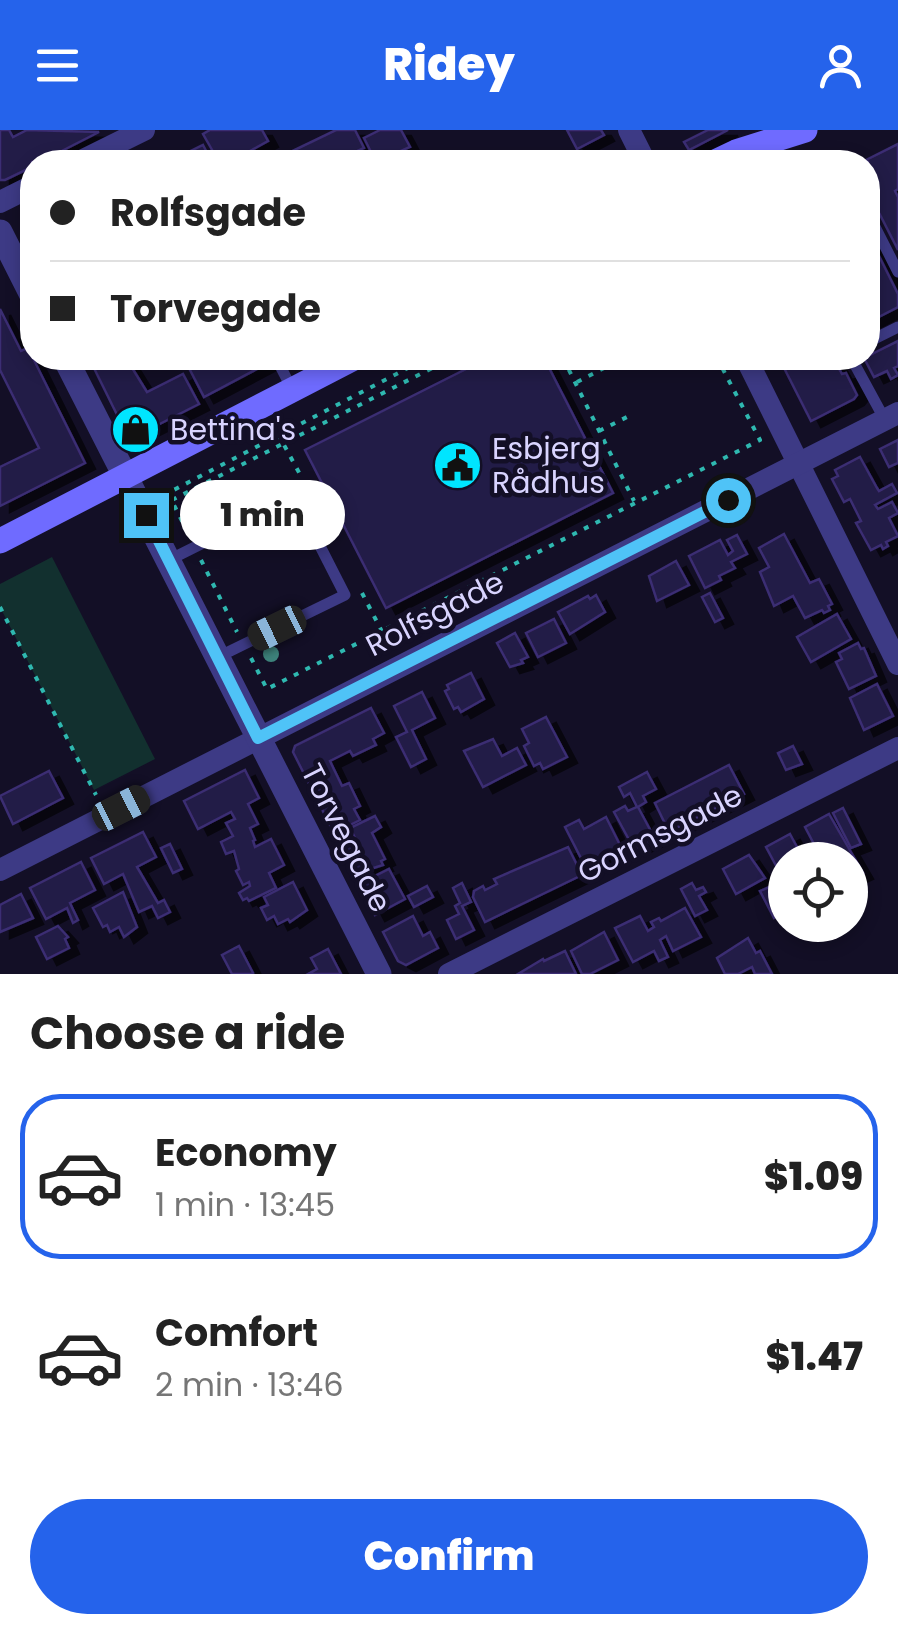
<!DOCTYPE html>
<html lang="en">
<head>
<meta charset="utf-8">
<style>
  body { margin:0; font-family:Poppins,sans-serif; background:#f6f6f6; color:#222; height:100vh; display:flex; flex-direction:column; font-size:38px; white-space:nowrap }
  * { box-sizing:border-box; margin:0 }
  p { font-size:32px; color:#767676 }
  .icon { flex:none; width:55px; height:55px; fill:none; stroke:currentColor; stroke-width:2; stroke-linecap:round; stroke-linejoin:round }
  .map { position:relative; height:844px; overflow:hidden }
  .side { display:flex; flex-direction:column; background:#fff; flex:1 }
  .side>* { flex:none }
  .top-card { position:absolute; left:20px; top:20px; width:860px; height:220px; border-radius:40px; box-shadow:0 5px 15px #0003; display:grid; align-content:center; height:220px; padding:0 30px; background:#fff }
  .tools { position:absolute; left:768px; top:712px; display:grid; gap:20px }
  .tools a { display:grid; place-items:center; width:100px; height:100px; border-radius:50%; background:#fff; box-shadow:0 5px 15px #0003; font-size:50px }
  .end { position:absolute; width:45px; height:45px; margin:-22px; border:12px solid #4fc3f7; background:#111; box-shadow:0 0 0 5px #111 }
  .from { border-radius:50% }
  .bubble { position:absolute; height:70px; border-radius:35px; background:#fff; box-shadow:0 5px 15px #0003; font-size:32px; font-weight:800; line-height:70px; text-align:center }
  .car { position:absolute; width:30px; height:60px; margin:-30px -15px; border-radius:12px; box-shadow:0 0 8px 2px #0007; background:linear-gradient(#222 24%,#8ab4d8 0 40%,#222 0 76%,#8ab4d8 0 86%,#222 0) }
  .top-card b { display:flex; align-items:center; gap:35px; height:95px; font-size:38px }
  .top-card b+b { border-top:2px solid #e0e0e0 }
  .top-card i { width:25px; height:25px; background:#222 }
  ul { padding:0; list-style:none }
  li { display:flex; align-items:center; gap:30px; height:165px; margin:0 20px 15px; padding:0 10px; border:5px solid transparent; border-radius:40px }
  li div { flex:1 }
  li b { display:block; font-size:38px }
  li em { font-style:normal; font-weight:800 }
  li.selected { border-color:#2563eb }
  li>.icon { width:90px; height:90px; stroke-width:1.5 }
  h2 { padding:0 30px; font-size:45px; line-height:120px }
  .action { display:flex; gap:20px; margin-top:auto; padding:20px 30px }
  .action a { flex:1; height:115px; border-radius:60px; background:#2563eb; color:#fff; font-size:40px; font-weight:800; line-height:115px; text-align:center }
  header { display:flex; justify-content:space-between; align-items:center; height:130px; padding:0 30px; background:#2563eb; color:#fff; font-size:45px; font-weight:800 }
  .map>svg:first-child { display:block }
  .green { fill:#12302f }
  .building { fill:#241b47; stroke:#3b2d73; stroke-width:2.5; filter:url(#shadow) }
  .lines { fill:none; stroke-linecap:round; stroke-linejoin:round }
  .path { stroke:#2fb8b0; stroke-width:4; stroke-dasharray:5 8; stroke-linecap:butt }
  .service { stroke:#3d3a85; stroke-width:11 }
  .minor { stroke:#3d3a85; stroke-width:22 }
  .tertiary { stroke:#3d3a85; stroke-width:25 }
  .secondary { stroke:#6f6bff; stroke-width:25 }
  .tree { fill:#3d827b }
  .route { stroke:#4fc3f7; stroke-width:12 }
  .labels { text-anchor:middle; stroke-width:9; stroke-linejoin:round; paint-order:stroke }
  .poi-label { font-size:30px; fill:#d9d4ff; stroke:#130f26; text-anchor:start }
  .street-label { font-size:30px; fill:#d9d4ff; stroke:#130f26 }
</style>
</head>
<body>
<header><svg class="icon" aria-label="menu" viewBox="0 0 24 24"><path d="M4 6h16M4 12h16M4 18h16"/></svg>Ridey<svg class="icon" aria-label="person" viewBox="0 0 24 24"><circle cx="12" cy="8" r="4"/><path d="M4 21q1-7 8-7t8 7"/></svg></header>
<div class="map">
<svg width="898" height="844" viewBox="0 0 898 844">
  <defs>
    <filter id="shadow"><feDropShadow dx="10" dy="6" stdDeviation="0" flood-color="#0009"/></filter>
  </defs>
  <rect width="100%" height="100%" fill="#130f26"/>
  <polygon class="green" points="52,427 155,629 94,660 0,477 0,454"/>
  <g class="building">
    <polygon points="0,0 9,0 13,7 27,0 99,2 40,32 32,32 32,37 5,50 0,50"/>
    <polygon points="210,0 262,0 268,11 230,32 219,32 203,4"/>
    <polygon points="336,0 355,0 364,18 334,32 288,32 284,25"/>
    <polygon points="380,0 401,0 410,17 376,32 364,8"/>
    <polygon points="567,0 601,0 604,5 577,19"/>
    <polygon points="708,0 728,0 689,20 684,12"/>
    <polygon points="898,14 898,59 895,61 898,67 898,120 875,75 868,79 868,32 862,32"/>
    <polygon points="203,15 212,32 171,32 170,31"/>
    <polygon points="868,104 898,164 898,177 869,192"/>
    <polygon points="0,179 21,221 28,218 85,333 0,376 0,337 39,318 0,240"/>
    <polygon points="898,211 898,236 894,238 898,245 891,249 887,241 874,247 864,228"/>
    <polygon points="89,228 126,228 147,262 183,244 199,274 134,307 127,305"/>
    <polygon points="210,228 273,228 274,230 204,267 189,238"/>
    <polygon points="488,228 544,228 613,363 386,478 305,320"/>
    <polygon points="779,228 833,228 842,244 846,243 857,265 854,269 811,291"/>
    <polygon points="898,310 898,333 889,337 880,319"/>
    <polygon points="860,327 877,358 879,361 892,354 897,363 875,375 878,379 892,372 898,383 889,388 898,406 886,412 888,416 883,419 881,415 871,420 856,393 861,391 850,369 844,372 832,349 838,346 835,340"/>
    <polygon points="784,404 810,453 819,449 832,474 828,476 830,480 824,483 822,480 805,488 793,466 774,476 760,442 769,437 759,418"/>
    <polygon points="737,405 747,424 731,432 735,438 719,446 721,450 705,458 689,426 720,410 728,425 733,421 727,410"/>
    <polygon points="676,431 689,455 657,471 649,446"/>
    <polygon points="710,463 723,488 715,492 702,467"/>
    <polygon points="596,465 605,482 570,504 558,482 588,466 590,469"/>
    <polygon points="837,484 851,509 811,532 797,507"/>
    <polygon points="554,489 566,513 538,527 526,503"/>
    <polygon points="515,503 528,527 521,530 523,533 510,537 497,513"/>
    <polygon points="858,513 861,519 864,518 876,546 849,559 836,532 842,529 839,523"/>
    <polygon points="471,543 484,569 461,582 458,577 454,579 445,561 449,559 447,555"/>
    <polygon points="877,554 893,586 864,600 850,568"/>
    <polygon points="422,562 435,588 412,600 426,629 411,637 396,607 407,602 394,576"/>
    <polygon points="371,578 384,603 373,609 376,615 353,626 350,621 330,631 342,656 349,653 360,676 354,679 360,690 334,703 293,622 295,616"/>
    <polygon points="546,587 567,627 543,639 540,633 534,636 524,616 529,613 522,599"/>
    <polygon points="493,609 502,626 517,618 526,635 483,657 464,621"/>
    <polygon points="793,616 802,634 786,640 778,623"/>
    <polygon points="729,635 744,664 669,702 655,673"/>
    <polygon points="245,640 259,668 248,674 258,694 250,698 255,710 253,711 255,717 271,709 284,735 269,743 276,758 249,771 247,768 243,770 239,763 250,756 249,752 243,755 236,741 239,739 234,721 226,724 221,712 233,706 226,693 235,689 231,682 198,699 184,671"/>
    <polygon points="49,641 63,668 13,694 0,666"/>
    <polygon points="647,642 656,659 643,666 646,672 638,677 655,709 634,719 614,682 625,676 628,681 637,677 630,663 624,667 619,657"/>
    <polygon points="843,678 861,714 851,718 833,683"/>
    <polygon points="829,684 863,743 850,749 850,730 835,730 827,714 816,719 821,730 807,730 804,724 816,718 805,697"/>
    <polygon points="375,686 381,697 372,703 385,729 381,731 383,735 355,744 340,716 355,708 350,698"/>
    <polygon points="606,687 622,719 586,738 565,697 579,690 584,699"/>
    <polygon points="143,702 156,727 137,737 158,773 164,770 170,782 158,788 152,776 139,782 123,744 104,754 91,728"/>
    <polygon points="790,704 804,730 785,730 785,740 780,743 766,717"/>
    <polygon points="170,714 182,739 173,743 161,718"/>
    <polygon points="568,717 582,745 485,792 473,767 474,761 483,756 485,760 497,754 494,749"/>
    <polygon points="749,725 765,748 736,764 723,739"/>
    <polygon points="81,732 95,760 70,773 78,790 73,793 67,778 46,789 30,758"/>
    <polygon points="389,739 405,769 375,785 359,754"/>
    <polygon points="783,751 785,782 774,788 760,761"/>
    <polygon points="293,752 307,780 290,792 288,789 278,794 274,786 267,790 261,778 268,775 264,767"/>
    <polygon points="462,753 471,772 462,776 474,800 456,809 447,790 459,784 455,776 460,773 453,758"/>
    <polygon points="692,753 696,760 703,757 706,762 699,766 707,780 695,786 681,759"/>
    <polygon points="427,756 433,767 414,777 408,766"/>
    <polygon points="123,762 137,797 124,807 119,797 110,802 107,795 103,797 93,778"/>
    <polygon points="21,764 33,788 0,802 0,775"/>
    <polygon points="685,778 701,807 673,821 666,806 660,810 668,827 659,831 654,821 633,832 615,798 640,786 648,801 654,797 651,792 659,788 661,791"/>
    <polygon points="413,786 423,806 430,802 438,818 406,835 398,831 383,802"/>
    <polygon points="58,796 68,807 65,809 69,818 47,829 36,807"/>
    <polygon points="604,802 618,830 590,844 582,844 571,821"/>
    <polygon points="748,808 756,823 760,821 772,844 755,844 752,837 738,844 725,844 717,828"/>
    <polygon points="239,816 253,843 252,844 232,844 222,825"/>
    <polygon points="328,819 341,844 308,844 317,839 311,828"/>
    <polygon points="565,821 576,844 518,844 543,829 544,831"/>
  </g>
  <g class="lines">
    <g class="path">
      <polyline points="563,228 634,371"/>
      <polyline points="577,252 608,236"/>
      <polyline points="599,301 633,284"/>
      <polyline points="278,304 302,348"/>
      <polyline points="323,369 334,390 328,394"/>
      <polyline points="172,370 452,228"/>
      <polyline points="188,403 168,363 427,228"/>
      <polyline points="201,430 237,502"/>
      <polyline points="362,463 390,517"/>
      <polyline points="0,477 96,665"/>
      <polyline points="251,528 267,559 760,310 717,228"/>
    </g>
    <g class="service">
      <polyline points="868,89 870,87 898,142"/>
      <polyline points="868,212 898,197"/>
      <polyline points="276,228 292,259"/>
      <polyline points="857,228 854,233 885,290"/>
      <polyline points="169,430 309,360"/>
      <polyline points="218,527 345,465 295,367"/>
    </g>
    <g class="minor">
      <polyline points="629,0 645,32"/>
      <polyline points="79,32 144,0"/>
      <polyline points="0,72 32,56"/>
      <polyline points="746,228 898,534"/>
      <polyline points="0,740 898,283"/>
      <polyline points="449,844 898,618"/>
    </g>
    <g class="tertiary">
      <polyline points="0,102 32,165"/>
      <polyline points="65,228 379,844"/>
    </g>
    <g class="secondary">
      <polyline points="715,32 736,22 805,0"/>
      <polyline points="0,411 354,228"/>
    </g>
  </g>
  <g class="tree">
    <circle cx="200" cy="391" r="8"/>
    <circle cx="271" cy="524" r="8"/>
  </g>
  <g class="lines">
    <polyline class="route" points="146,385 258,608 728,370"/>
  </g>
  <defs>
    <symbol id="shop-disc" viewBox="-11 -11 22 22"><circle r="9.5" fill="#00e5ff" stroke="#130f26"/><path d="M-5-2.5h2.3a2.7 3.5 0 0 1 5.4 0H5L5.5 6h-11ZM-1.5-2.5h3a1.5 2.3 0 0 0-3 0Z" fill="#111"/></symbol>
    <symbol id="civic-disc" viewBox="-11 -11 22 22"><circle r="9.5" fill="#00e5ff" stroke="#130f26"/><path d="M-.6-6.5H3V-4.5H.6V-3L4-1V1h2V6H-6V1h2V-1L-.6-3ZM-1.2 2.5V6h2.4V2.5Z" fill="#111"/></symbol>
  </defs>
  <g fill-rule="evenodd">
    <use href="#shop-disc" x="108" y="272" width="55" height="55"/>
    <use href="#civic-disc" x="430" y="308" width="55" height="55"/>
  </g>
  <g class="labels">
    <g class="poi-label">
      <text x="170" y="310">Bettina's</text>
      <text x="492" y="329">Esbjerg<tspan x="492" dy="34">Rådhus</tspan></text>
    </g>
    <g class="street-label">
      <text transform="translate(435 484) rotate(-27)" y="10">Rolfsgade</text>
      <text transform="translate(660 704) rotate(-27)" y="10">Gormsgade</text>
      <text transform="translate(346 708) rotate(63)" y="10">Torvegade</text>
    </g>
  </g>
</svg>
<div class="tools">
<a><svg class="icon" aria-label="locate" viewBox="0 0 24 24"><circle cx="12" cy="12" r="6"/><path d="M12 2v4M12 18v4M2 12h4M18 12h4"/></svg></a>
</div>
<i class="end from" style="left:728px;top:370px"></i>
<i class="end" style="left:146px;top:385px"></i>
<div class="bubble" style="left:180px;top:350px;width:165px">1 min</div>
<i class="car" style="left:277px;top:498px;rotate:244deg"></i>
<i class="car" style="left:121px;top:678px;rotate:63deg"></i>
<div class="top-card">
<b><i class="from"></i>Rolfsgade</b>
<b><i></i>Torvegade</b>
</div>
</div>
<section class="side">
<h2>Choose a ride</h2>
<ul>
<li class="selected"><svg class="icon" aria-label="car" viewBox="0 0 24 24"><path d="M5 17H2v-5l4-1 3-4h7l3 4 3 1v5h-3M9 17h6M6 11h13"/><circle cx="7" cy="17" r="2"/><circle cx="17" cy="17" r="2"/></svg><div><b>Economy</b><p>1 min · 13:45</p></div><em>$1.09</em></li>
<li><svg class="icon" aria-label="car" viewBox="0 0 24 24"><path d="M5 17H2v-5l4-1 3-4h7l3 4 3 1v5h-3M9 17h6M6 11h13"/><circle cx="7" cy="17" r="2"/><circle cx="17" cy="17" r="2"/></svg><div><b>Comfort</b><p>2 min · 13:46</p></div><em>$1.47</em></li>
</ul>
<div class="action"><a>Confirm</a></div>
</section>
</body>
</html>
